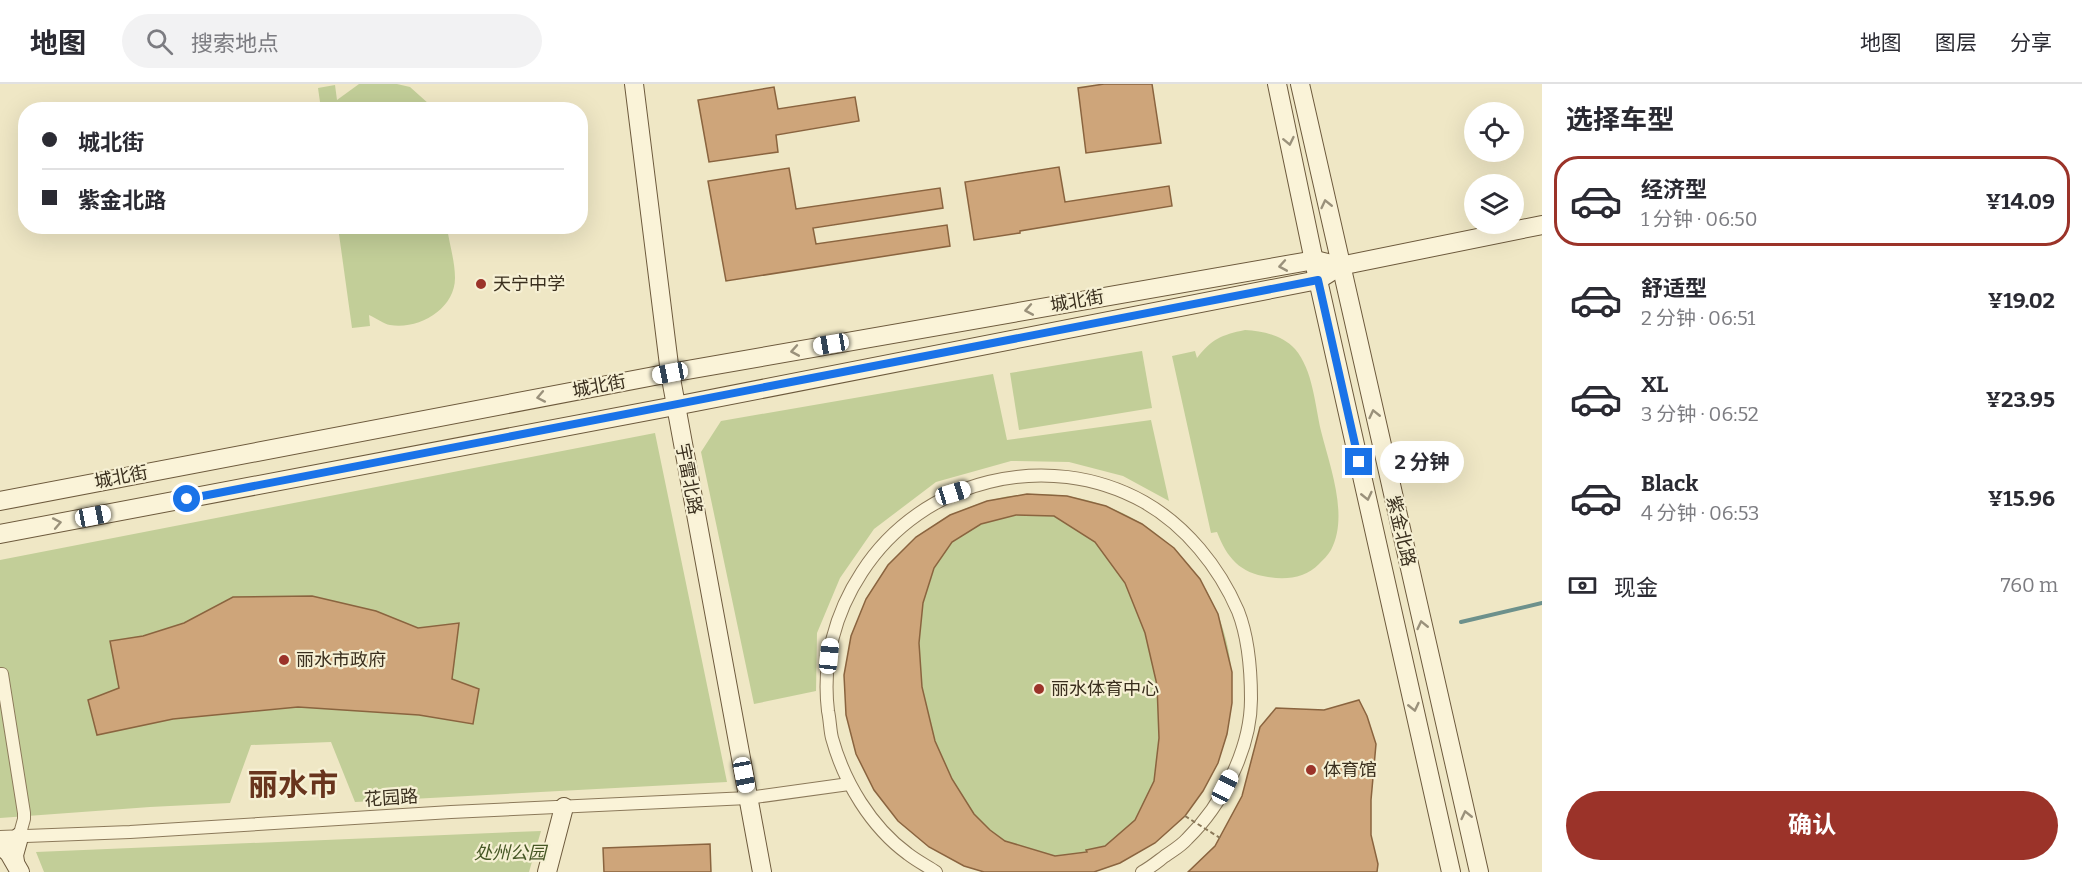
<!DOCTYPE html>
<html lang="zh">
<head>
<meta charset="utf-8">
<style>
  body { margin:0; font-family:Bitter,"Noto Sans SC",serif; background:#f2f2f3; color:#2b2b33; height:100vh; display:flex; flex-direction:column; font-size:22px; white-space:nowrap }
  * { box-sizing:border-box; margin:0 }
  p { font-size:20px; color:#7c7c81 }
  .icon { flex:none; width:33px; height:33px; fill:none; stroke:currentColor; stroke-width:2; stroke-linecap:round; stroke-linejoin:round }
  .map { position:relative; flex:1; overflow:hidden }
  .details { display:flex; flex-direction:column; background:#fff; width:540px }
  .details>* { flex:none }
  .banner { position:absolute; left:18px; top:18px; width:570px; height:132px; border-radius:24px; box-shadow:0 6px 24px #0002; display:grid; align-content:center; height:132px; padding:0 24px; background:#fff }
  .controls { position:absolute; left:1464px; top:18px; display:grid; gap:12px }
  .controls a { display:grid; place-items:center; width:60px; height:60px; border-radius:50%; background:#fff; box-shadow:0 6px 24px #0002; font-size:30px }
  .end { position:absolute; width:27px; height:27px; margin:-14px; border:8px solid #1a73e8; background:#fff; box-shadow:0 0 0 3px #fff }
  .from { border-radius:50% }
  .bubble { position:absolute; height:42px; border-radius:21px; background:#fff; box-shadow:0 6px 24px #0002; font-size:20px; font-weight:700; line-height:42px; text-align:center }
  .car { position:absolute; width:18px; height:36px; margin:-18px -9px; border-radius:8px; box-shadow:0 0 4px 2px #0007; background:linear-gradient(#fff 24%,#345 0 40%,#fff 0 76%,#345 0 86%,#fff 0) }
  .banner b { display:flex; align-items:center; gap:21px; height:57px; font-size:22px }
  .banner b+b { border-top:2px solid #e1e1e2 }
  .banner i { width:15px; height:15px; background:#2b2b33 }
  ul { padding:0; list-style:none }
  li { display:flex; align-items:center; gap:18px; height:90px; margin:0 12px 9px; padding:0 12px; border:3px solid transparent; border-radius:24px }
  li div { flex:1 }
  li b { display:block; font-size:22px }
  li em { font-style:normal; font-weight:700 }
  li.on { border-color:#9b3329 }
  li>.icon { width:54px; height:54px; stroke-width:1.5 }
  h2 { padding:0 24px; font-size:27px; line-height:72px }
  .pay { display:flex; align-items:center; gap:15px; height:66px; padding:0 24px; font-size:22px }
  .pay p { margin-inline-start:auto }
  .primary-button { display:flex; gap:12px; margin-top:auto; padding:12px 24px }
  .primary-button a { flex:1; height:69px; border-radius:36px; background:#9b3329; color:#fff; font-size:24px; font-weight:700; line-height:69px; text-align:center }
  header { display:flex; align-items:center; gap:36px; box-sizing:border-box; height:84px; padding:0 30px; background:#fff; border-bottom:2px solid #e1e1e2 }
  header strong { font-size:28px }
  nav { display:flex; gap:33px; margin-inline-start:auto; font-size:21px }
  .search { width:420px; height:54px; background:#f2f2f3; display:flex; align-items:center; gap:15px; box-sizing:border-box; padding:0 21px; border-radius:33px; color:#7c7c81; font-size:22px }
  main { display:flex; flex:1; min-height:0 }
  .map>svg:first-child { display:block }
  .green { fill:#c2ce98 }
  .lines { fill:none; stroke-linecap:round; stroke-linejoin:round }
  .stream { stroke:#6d918c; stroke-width:4 }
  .building { fill:#cea57a; stroke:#8a643f; stroke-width:1.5; fill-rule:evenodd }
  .street-casing { stroke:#8b795a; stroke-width:14 }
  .secondary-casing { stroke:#6d5a3d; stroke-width:20 }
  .street { stroke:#faf3d8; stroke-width:12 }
  .secondary { stroke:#faf3d8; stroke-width:18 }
  .path-bridge { stroke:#8b795a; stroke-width:2; stroke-dasharray:4.5 3; stroke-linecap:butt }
  .oneway { stroke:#9a917b }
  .route { stroke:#1a73e8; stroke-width:8 }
  .poi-dot { fill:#9b3329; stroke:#f6f0d4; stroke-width:2 }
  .labels { text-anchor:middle; stroke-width:4.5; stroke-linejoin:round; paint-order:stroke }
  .poi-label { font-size:18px; fill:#3a2f1e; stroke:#f6f0d4; text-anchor:start }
  .street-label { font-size:18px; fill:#3a2f1e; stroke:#f6f0d4 }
  .park-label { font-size:18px; font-style:italic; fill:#465725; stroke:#f6f0d4 }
  .town-label { font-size:30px; font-weight:bold; fill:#68341d; stroke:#f6f0d4 }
</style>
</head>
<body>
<header>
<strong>地图</strong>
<div class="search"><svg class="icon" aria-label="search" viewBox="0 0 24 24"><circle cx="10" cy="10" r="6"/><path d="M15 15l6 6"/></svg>搜索地点</div>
<nav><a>地图</a><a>图层</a><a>分享</a></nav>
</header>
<main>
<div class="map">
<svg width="1542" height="788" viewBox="0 0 1542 788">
  <rect width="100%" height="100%" fill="#efe7c5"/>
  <g class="green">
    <polygon points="359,0 397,0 410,3 429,20 430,25 321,25 318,4 335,1 337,16"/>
    <path d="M338,143H447C449,159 455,177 455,194C455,225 419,246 390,241C384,240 376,234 369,231L370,242L352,244Z"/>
    <path d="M1245,246C1263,247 1282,251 1295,265C1313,286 1315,321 1321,347C1330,383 1349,432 1331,466C1328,471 1323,476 1319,480C1306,494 1286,496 1268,493C1240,489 1227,474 1217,448L1211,449L1172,272L1195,267L1197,274C1212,255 1221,251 1245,246Z"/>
    <polygon points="1142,267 1152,324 1019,346 1010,289"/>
    <polygon points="993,290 1007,356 1151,336 1169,417 1123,392 1069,378 1011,377 936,398 874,445 840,494 817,549 816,607 754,620 701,368 721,337"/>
    <polygon points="655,349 727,698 355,718 331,658 251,661 230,719 150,723 0,734 0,476"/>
    <circle cx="1039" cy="603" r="193"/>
    <polygon points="541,747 529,788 44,788 36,768"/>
  </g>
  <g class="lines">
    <polyline class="stream" points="1461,538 1542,519"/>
  </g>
  <g class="building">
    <polygon points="1104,0 1152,0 1161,59 1086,69 1078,4"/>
    <polygon points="774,3 778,25 855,13 859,37 776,51 778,68 709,78 698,16"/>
    <polygon points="1059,83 1065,118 1169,102 1172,122 1020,147 1020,149 974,156 965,98"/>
    <polygon points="789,84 796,125 940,104 943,124 813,144 816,160 947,141 950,162 726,197 708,97"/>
    <path d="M1027,410L1067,412L1106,422L1142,440L1174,464L1200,495L1218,530L1232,588V619L1227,650L1218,679L1203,707L1185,732L1155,759L1120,779L1094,788H984L964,782L929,763L898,737L874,706L856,670L846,631L844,591L851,552L866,515L888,481L916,453L950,431L987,417ZM1016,431L1054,432L1095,458L1125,499L1145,549L1157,601L1159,654L1154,697L1135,736L1105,762L1086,766L1087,768L1055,772L1005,757L990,746L974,730L952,695L935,657L922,603L919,559L923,519L934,484L952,458L981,440Z"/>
    <polygon points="312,512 376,527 418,544 459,539 452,595 479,605 473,640 419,631 298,623 173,635 97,651 88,616 119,604 110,557 143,552 184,539 233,513"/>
    <polygon points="1359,616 1367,632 1376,660 1371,716 1371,751 1378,780 1377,788 1188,788 1215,762 1242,712 1260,643 1276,624 1324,626"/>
    <polygon points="710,760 711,788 604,788 603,764"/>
  </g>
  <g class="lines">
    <defs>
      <g id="street">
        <polyline points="0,590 2,590 24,729 24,735 19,753"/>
        <polyline points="0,753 130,748 451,728 748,714 849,700"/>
        <path d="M936,788C927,782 917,777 908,770C871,743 844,698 832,654C830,646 830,636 828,627C822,577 835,529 862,488C922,395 1047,364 1144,418C1186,442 1219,483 1238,527C1249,555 1251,586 1251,615C1251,665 1222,721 1187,755C1181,762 1172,767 1165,772C1157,778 1150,784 1142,788"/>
      </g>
      <g id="secondary">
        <polyline points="634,0 670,289 762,788"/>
        <polyline points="1277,0 1318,196 1451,788"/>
        <polyline points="1300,0 1479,788"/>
        <polyline points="0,417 670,289 1315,176 1340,182"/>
        <polyline points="0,450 675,322 1318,196 1340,182 1542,141"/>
        <polyline points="0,761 9,769 20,788"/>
        <polyline points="15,778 14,771 19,753"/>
        <polyline points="547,788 564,723"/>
      </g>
    </defs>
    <use href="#street" class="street-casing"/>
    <use href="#secondary" class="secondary-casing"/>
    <use href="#street" class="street"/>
    <use href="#secondary" class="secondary"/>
    <polyline class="path-bridge" points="1185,732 1220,754"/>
  </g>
  <defs><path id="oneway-chevron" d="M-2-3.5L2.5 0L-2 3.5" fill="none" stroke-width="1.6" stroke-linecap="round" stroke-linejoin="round" transform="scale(1.5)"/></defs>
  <g class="oneway">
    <use href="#oneway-chevron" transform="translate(1289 57) rotate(78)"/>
    <use href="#oneway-chevron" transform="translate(1326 120) rotate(-103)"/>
    <use href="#oneway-chevron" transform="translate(1283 182) rotate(170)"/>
    <use href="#oneway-chevron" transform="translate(1029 226) rotate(170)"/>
    <use href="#oneway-chevron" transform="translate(795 267) rotate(170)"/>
    <use href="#oneway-chevron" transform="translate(541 313) rotate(169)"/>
    <use href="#oneway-chevron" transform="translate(1374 330) rotate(-103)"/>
    <use href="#oneway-chevron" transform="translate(1367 412) rotate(77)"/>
    <use href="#oneway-chevron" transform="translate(57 439) rotate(-11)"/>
    <use href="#oneway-chevron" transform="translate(1422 541) rotate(-103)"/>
    <use href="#oneway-chevron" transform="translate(1414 623) rotate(77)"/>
    <use href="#oneway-chevron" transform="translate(1466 731) rotate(-103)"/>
  </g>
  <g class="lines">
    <polyline class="route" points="187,415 1318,196 1359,378"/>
  </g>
  <g class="poi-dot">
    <circle cx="481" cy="200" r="6"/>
    <circle cx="284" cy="576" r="6"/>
    <circle cx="1039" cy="605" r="6"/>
    <circle cx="1311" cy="686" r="6"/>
  </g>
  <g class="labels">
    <g class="poi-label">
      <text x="493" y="206">天宁中学</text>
      <text x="296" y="582">丽水市政府</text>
      <text x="1051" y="611">丽水体育中心</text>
      <text x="1323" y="692">体育馆</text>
    </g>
    <g class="street-label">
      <text transform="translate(1077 217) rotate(-10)" y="6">城北街</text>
      <text transform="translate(599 302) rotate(-11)" y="6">城北街</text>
      <text transform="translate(121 393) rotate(-11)" y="6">城北街</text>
      <text transform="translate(689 395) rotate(79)" y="6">宇雷北路</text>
      <text transform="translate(1401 447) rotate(77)" y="6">紫金北路</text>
      <text transform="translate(391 714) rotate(-4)" y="6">花园路</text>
    </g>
    <g class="park-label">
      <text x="510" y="775">处州公园</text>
    </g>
    <g class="town-label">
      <text x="293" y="711">丽水市</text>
    </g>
  </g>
</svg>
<div class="controls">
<a><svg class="icon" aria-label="locate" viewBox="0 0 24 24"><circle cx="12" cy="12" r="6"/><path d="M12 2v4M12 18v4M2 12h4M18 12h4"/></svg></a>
<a><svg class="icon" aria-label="layers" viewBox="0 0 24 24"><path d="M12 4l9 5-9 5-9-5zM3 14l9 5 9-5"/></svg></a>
</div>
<i class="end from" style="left:187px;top:415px"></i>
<i class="end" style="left:1359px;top:378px"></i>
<div class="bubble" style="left:1380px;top:357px;width:84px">2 分钟</div>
<i class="car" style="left:831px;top:260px;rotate:260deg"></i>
<i class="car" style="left:670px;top:289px;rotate:259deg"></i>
<i class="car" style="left:953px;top:409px;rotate:73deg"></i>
<i class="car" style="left:93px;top:432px;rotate:79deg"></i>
<i class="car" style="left:829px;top:572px;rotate:6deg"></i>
<i class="car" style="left:744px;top:691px;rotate:169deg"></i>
<i class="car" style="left:1225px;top:703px;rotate:27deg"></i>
<div class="banner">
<b><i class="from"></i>城北街</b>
<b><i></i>紫金北路</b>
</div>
</div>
<section class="details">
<h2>选择车型</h2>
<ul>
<li class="on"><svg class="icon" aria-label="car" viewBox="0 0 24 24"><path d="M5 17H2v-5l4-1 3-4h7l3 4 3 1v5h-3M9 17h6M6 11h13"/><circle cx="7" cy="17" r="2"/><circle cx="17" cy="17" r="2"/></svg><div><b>经济型</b><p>1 分钟 · 06:50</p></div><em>¥14.09</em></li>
<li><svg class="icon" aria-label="car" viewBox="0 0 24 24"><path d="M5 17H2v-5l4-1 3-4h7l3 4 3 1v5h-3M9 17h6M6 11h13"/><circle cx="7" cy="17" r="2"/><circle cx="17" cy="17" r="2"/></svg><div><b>舒适型</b><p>2 分钟 · 06:51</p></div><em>¥19.02</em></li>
<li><svg class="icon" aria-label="car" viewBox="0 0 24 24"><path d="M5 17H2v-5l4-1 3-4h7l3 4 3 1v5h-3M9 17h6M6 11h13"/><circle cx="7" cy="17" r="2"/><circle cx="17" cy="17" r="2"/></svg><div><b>XL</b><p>3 分钟 · 06:52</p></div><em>¥23.95</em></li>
<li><svg class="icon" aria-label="car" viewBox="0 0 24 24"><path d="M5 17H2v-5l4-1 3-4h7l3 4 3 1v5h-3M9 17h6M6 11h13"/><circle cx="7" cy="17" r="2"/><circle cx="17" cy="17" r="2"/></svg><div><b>Black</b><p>4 分钟 · 06:53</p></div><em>¥15.96</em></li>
</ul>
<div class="pay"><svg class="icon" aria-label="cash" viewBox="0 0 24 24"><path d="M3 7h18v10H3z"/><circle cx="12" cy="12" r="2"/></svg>现金<p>760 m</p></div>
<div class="primary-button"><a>确认</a></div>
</section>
</main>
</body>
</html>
